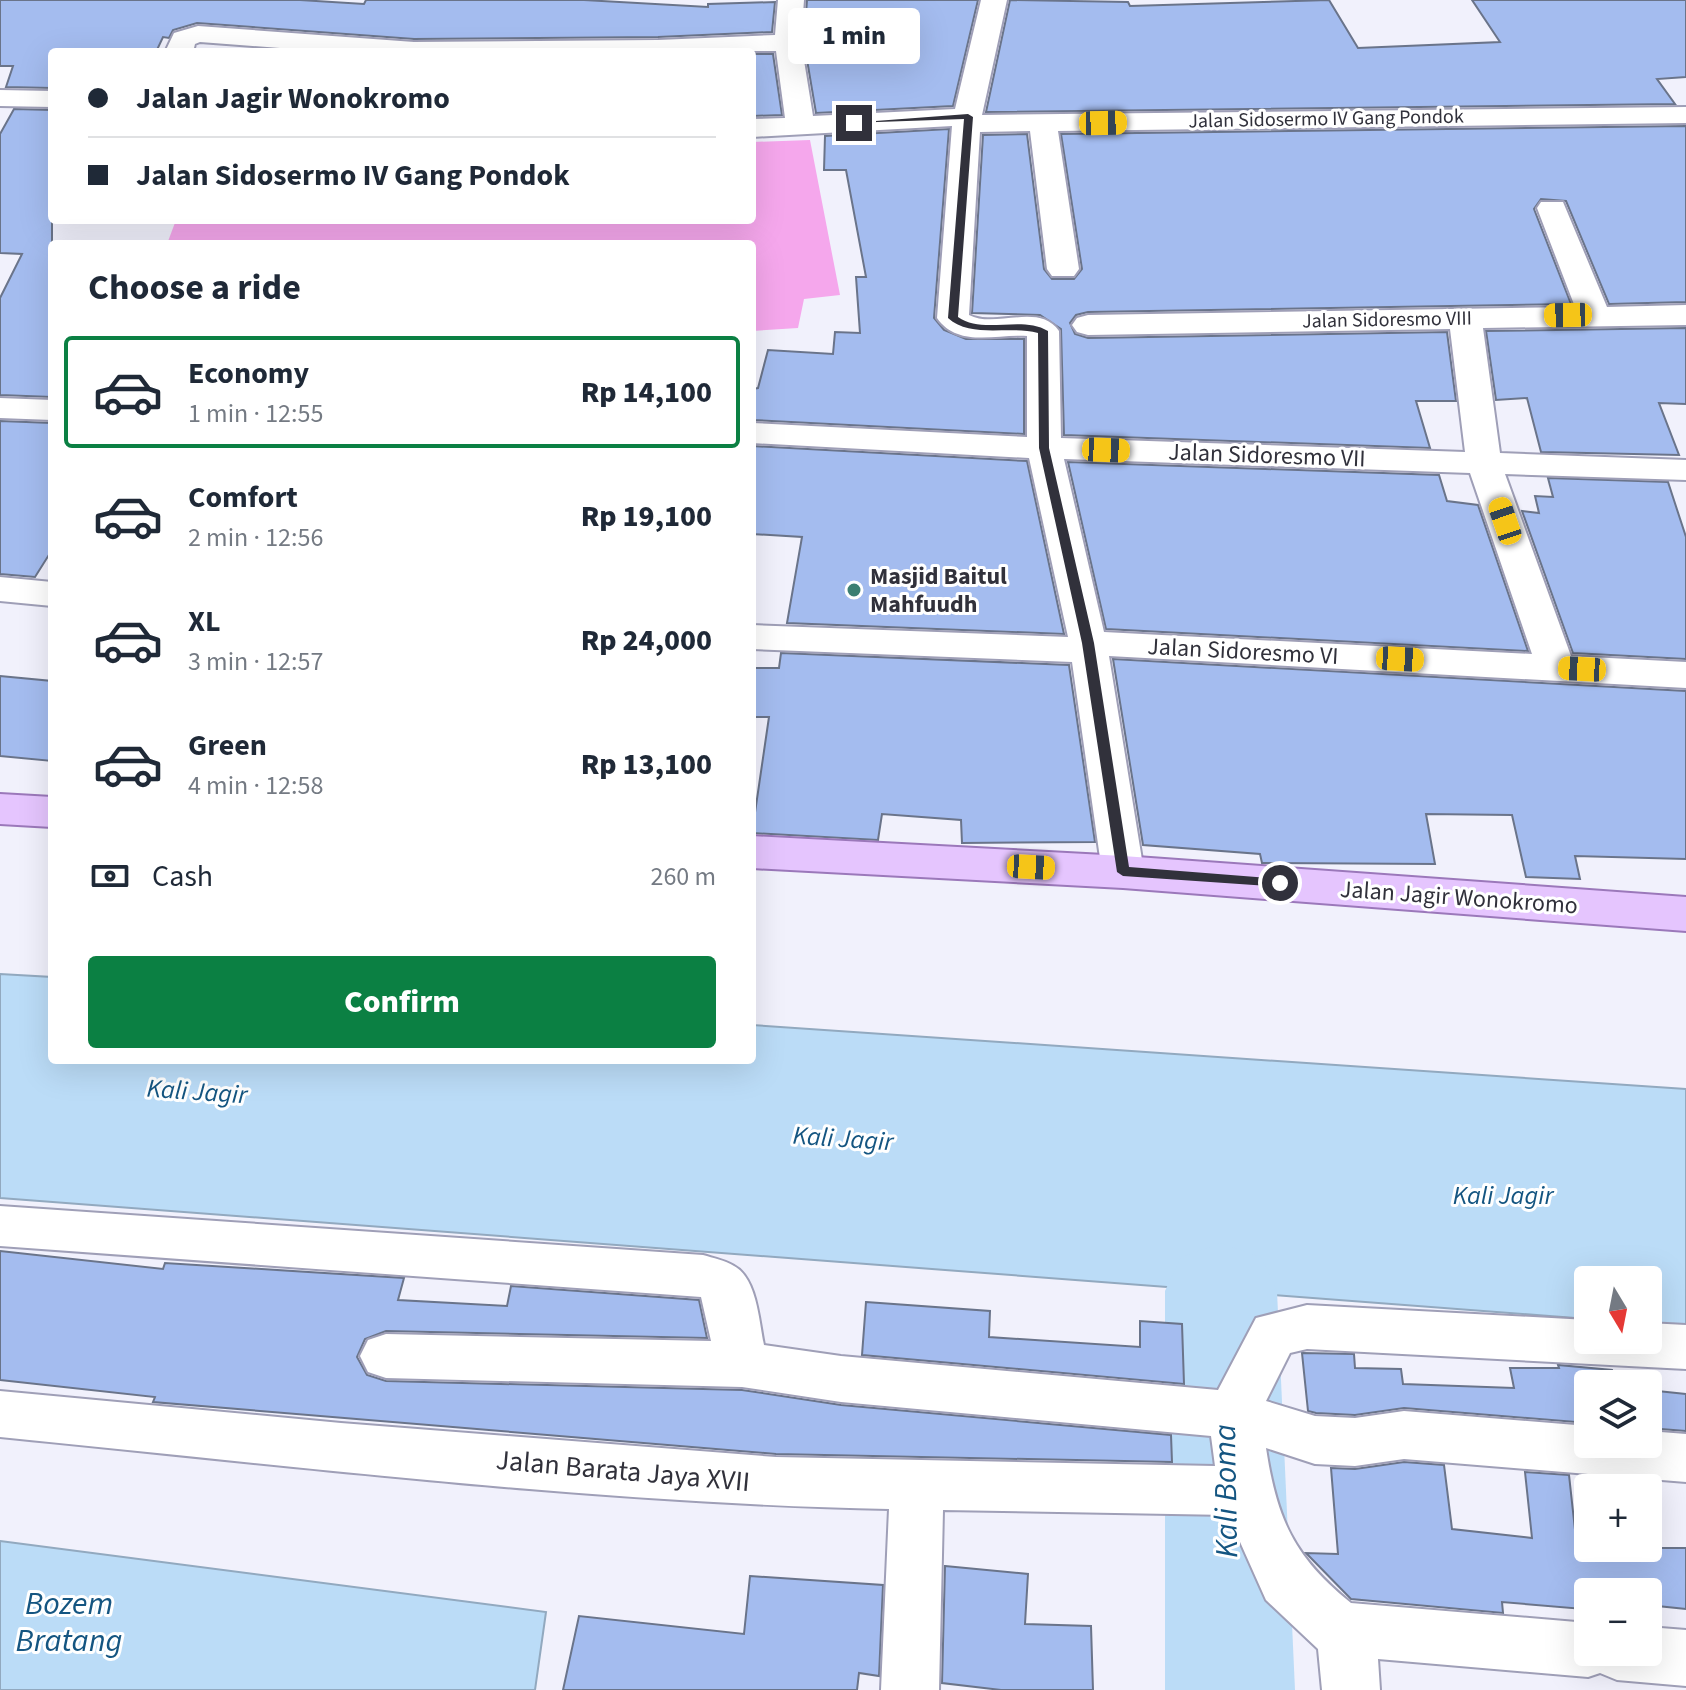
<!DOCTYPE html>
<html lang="en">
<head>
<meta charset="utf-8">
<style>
  body { margin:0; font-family:"Source Sans 3",sans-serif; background:#f2f2f3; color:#1f2937; height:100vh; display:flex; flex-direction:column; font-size:30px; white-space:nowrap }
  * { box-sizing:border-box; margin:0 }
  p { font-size:26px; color:#747a83 }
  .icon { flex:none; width:44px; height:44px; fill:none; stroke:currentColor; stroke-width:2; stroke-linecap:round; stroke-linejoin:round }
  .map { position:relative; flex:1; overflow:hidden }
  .drawer { position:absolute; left:48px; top:240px; width:708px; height:824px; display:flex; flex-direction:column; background:#fff; border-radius:8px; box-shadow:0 8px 32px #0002 }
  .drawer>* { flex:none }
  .hud { position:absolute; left:48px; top:48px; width:708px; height:176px; border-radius:8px; box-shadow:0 8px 32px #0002; display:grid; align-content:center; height:176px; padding:0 40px; background:#fff }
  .needle { width:52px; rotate:170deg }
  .buttons { position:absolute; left:1574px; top:1266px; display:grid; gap:16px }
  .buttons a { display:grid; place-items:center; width:88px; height:88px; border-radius:8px; background:#fff; box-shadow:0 8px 32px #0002; font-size:40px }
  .end { position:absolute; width:36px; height:36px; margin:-18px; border:10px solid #31313b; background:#fff; box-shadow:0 0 0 4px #fff }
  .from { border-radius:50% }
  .bubble { position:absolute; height:56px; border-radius:8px; background:#fff; box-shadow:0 8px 32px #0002; font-size:26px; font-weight:800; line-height:56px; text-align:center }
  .car { position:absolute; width:24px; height:48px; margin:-24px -12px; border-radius:10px; box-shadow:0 0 6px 2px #0007; background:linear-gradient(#f5c518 24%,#345 0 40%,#f5c518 0 76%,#345 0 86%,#f5c518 0) }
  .hud b { display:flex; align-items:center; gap:28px; height:76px; font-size:30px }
  .hud b+b { border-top:2px solid #e0e1e3 }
  .hud i { width:20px; height:20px; background:#1f2937 }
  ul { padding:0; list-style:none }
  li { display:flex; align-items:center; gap:24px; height:112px; margin:0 16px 12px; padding:0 24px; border:4px solid transparent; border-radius:8px }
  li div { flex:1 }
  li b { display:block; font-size:30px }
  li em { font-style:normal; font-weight:800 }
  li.selected { border-color:#0b8043 }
  li>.icon { width:72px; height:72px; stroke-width:1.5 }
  h2 { padding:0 40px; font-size:36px; line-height:96px }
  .pay { display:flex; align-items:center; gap:20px; height:88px; padding:0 40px; font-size:30px }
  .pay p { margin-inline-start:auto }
  .button { display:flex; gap:16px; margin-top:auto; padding:16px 40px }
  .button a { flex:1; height:92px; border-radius:8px; background:#0b8043; color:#fff; font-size:32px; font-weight:800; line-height:92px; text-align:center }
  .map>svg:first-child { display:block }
  .green { fill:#f5a7ec }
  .water { fill:#bbdcf7; stroke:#92a9bf; stroke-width:2 }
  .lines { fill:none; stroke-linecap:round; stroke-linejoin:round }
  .river { fill:#bbdcf7; fill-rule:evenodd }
  .building { fill:#a4bcef; stroke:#6a748a; stroke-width:2 }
  .minor-casing { stroke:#9f9fb7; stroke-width:4 }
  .primary-casing { stroke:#9b78ba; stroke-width:4 }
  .minor { fill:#fff; fill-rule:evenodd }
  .primary { fill:#e5c5fe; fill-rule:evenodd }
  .route { fill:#31313b }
  .poi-dot { fill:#3c7f72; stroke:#fff; stroke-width:3 }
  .labels { text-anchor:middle; stroke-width:6; stroke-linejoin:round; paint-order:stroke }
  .far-street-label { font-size:20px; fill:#31313b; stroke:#fff }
  .street-label { font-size:24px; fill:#31313b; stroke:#fff }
  .poi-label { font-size:24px; font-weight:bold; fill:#31313b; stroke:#fff; text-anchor:start }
  .water-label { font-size:26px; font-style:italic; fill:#145581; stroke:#fff }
  .near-street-label { font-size:28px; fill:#31313b; stroke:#fff }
  .near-water-label { font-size:32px; font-style:italic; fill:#145581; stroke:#fff }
</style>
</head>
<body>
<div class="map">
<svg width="1686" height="1690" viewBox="0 0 1686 1690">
  <rect width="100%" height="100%" fill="#f1f1fc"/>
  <polygon class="green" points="810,140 840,295 804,299 798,328 752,331 752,244 167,244 176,220 752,220 752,142"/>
  <g class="water">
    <polygon points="0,974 52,977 52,1060 752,1060 752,1025 1686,1089 1686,1327 1648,1324 1648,1280 1588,1280 1588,1319 0,1198"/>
    <polygon points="0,1541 546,1612 535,1690 0,1690"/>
  </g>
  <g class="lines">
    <polygon class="river" points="1221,1243 1261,1257 1277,1291 1295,1690 1165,1690 1165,1291 1181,1257"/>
  </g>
  <g class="building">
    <polygon points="0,0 300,0 364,4 366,0 584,0 708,7 708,4 775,2 772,32 658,37 414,39 197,23 173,30 169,38 163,37 156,52 52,52 52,88 6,87 13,66 0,66"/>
    <polygon points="807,0 978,0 953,106 816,113 804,42"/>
    <polygon points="1010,0 1128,2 1130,6 1329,0 1358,48 1500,42 1472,0 1686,0 1686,77 1657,79 1675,104 986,112"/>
    <polygon points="752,54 773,54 782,115 752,116"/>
    <polygon points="14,109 52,110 52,397 0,395 0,298 22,254 0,253 0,134"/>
    <polygon points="1686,126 1686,302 1609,304 1566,201 1541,199 1534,209 1571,304 1088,312 1076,315 1070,323 1075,334 1088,338 1447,332 1456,401 1416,401 1430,448 1064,435 1061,329 1040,315 972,313 983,135 1027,134 1044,269 1052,279 1074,279 1082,269 1061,134"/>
    <polygon points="949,129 934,318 944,330 966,339 1024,339 1024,434 752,420 752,389 758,388 768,350 833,354 835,332 860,333 856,277 866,277 846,170 824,170 825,136"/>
    <polygon points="1686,328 1686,404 1659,403 1679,455 1541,452 1527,398 1496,400 1486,331"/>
    <polygon points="0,421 52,423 52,550 35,577 0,574"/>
    <polygon points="752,446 1027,461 1064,634 787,623 802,537 752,534"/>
    <polygon points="1068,462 1439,475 1447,501 1478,505 1528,651 1106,629"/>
    <polygon points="1548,478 1668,482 1686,537 1686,659 1573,653 1522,511 1539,513 1535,496 1553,497"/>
    <polygon points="781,653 1069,665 1095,842 962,843 961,820 882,814 878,840 752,833 769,717 752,717 752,668 779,668"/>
    <polygon points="1113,659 1686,691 1686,859 1575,856 1580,879 1526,877 1512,815 1426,814 1435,864 1262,863 1260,854 1143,845"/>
    <polygon points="0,676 52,681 52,761 0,756"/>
    <polygon points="0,1251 163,1269 165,1263 404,1278 398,1300 507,1306 511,1286 699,1300 707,1338 386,1331 365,1339 357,1357 367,1375 386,1381 742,1390 841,1405 1171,1435 1172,1462 776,1454 153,1402 155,1397 0,1380"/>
    <polygon points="866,1302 990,1311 989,1337 1140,1347 1140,1321 1182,1324 1184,1384 862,1355"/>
    <polygon points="1302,1353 1354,1354 1355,1368 1401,1369 1403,1384 1514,1388 1510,1368 1559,1368 1558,1365 1612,1370 1615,1384 1588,1384 1588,1423 1404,1408 1355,1415 1316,1413 1308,1411"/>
    <polygon points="1648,1390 1686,1394 1686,1431 1648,1428"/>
    <polygon points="1404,1462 1444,1465 1452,1529 1532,1538 1525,1472 1569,1475 1577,1548 1686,1548 1686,1609 1648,1605 1648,1592 1588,1592 1588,1598 1582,1597 1583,1609 1502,1602 1503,1613 1351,1599 1306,1553 1338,1554 1331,1468 1355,1469"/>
    <polygon points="945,1566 1028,1574 1025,1624 1091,1626 1093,1690 1001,1690 942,1683"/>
    <polygon points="750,1576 883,1585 879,1676 859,1673 857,1690 563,1690 579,1616 744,1634"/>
  </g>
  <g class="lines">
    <defs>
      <g id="minor">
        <path d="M778,0H804L801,42L813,116L955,109L981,0H1007L982,115L1686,107V123L1058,131L1079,269L1074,276H1052L1047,269L1030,131L980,132L969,315C995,329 1039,302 1059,331L1061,438L1465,452L1450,329L1088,335L1077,332L1072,325L1077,318L1088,315L1575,307L1537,208L1541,202H1563L1607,307L1686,305V325L1483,328L1500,453L1686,460V480L1505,474L1571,656L1686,662V688L1109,656L1144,872L1138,883L1123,887L1108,883L1102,872L1072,662L752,649V625L1068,637L1029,458L752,443V423L1027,437V336C996,334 958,348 937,318L952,126L752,137V119L785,118L776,51L332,52L200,42L195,44L193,52H165L174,33L198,26L414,42L658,40L775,35ZM1064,459L1470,473L1532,654L1104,632Z"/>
        <polygon points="0,90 52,91 52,107 0,106"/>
        <polygon points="0,398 52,400 52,420 0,418"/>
        <polygon points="0,577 52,582 52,606 0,601"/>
        <path d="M0,1206L703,1255C713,1258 725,1260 734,1266C757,1278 759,1322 764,1345L841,1356L1218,1390L1256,1318L1307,1305L1588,1320V1340H1648V1323L1686,1325V1369L1307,1349L1290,1353L1266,1401L1315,1416L1355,1418L1404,1411L1588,1426V1444H1648V1431L1686,1434V1482L1404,1459L1355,1466L1315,1464L1266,1448C1277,1520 1294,1557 1351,1603L1588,1623V1652H1648V1627L1686,1630V1686L1617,1680L1600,1673L1588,1677L1378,1659L1380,1690H1322L1318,1649L1266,1600L1228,1515L943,1510L939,1690H881L889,1509C594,1503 293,1466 0,1437V1391L341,1423L776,1457L1215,1466L1211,1436L841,1402L742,1387L386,1378L368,1372L360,1356L368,1340L386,1334L711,1341L701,1297L0,1246Z"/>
      </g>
      <g id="primary">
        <polygon points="0,794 52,797 52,827 0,824"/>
        <polygon points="752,836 1123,856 1686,897 1686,931 1123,888 752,868"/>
      </g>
    </defs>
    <use href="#minor" class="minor-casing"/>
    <use href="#primary" class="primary-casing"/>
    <use href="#minor" class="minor"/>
    <use href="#primary" class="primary"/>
  </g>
  <path class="route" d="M968,114L973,117L958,317C983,335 1021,315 1048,331L1049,448L1094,643L1129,867L1280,879L1286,883L1284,887L1123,876L1117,872L1082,643L1039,448L1038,333C1009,325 971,339 948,318L964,119L849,123Z"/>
  <circle class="poi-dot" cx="854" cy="590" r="8"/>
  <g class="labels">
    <g class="far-street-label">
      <text transform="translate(1326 118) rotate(-1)" y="7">Jalan Sidosermo IV Gang Pondok</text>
      <text transform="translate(1387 319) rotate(-1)" y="7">Jalan Sidoresmo VIII</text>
    </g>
    <g class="street-label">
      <text transform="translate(1267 455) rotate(2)" y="8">Jalan Sidoresmo VII</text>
      <text transform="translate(1243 651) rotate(3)" y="8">Jalan Sidoresmo VI</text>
      <text transform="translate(1459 897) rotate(4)" y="8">Jalan Jagir Wonokromo</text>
    </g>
    <g class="poi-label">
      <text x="870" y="584">Masjid Baitul<tspan x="870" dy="28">Mahfuudh</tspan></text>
    </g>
    <g class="water-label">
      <text transform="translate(197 1091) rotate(4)" y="9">Kali Jagir</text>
      <text transform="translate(843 1138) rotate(4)" y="9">Kali Jagir</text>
      <text x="1503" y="1204">Kali Jagir</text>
    </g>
    <g class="near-street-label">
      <text transform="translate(623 1470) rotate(5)" y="10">Jalan Barata Jaya XVII</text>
    </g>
    <g class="near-water-label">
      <text transform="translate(1225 1491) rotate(-91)" y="11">Kali Boma</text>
      <text x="69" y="1614">Bozem<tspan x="69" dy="37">Bratang</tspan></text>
    </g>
  </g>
</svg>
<div class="buttons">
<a><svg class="needle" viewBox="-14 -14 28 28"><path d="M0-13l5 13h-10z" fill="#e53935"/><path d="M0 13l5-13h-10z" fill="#747a83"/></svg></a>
<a><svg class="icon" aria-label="layers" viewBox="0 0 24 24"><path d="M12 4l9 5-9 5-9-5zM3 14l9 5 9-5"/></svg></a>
<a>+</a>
<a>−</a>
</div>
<i class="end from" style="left:1280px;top:883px"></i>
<i class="end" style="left:854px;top:123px"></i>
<div class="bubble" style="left:788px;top:8px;width:132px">1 min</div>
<i class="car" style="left:1103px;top:123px;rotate:89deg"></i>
<i class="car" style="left:1568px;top:315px;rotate:269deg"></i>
<i class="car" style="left:1106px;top:450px;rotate:92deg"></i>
<i class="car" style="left:1505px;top:521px;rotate:341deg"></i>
<i class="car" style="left:1400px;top:659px;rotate:93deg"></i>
<i class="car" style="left:1582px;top:669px;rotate:273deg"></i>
<i class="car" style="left:1031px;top:867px;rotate:93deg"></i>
<div class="hud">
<b><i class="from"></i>Jalan Jagir Wonokromo</b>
<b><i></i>Jalan Sidosermo IV Gang Pondok</b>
</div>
<section class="drawer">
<h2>Choose a ride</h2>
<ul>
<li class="selected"><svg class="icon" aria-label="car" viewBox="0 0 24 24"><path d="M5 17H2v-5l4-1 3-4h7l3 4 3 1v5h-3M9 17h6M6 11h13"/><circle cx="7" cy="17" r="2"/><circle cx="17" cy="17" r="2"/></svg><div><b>Economy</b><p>1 min · 12:55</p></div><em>Rp 14,100</em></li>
<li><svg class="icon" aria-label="car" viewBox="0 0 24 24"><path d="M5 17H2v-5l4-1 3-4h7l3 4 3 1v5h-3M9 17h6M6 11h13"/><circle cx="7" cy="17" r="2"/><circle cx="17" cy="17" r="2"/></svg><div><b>Comfort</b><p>2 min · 12:56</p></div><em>Rp 19,100</em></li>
<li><svg class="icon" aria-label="car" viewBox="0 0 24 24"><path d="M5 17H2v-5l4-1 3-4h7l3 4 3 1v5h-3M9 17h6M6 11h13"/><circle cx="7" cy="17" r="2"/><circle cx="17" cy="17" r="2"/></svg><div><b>XL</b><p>3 min · 12:57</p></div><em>Rp 24,000</em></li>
<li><svg class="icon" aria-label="car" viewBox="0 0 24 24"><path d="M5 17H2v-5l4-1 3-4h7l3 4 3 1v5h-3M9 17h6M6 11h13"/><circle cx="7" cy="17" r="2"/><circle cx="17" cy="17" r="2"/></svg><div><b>Green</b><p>4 min · 12:58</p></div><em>Rp 13,100</em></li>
</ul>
<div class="pay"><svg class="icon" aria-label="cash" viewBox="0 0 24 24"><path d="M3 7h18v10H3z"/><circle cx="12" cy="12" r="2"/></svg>Cash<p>260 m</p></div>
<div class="button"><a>Confirm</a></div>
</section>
</div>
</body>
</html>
